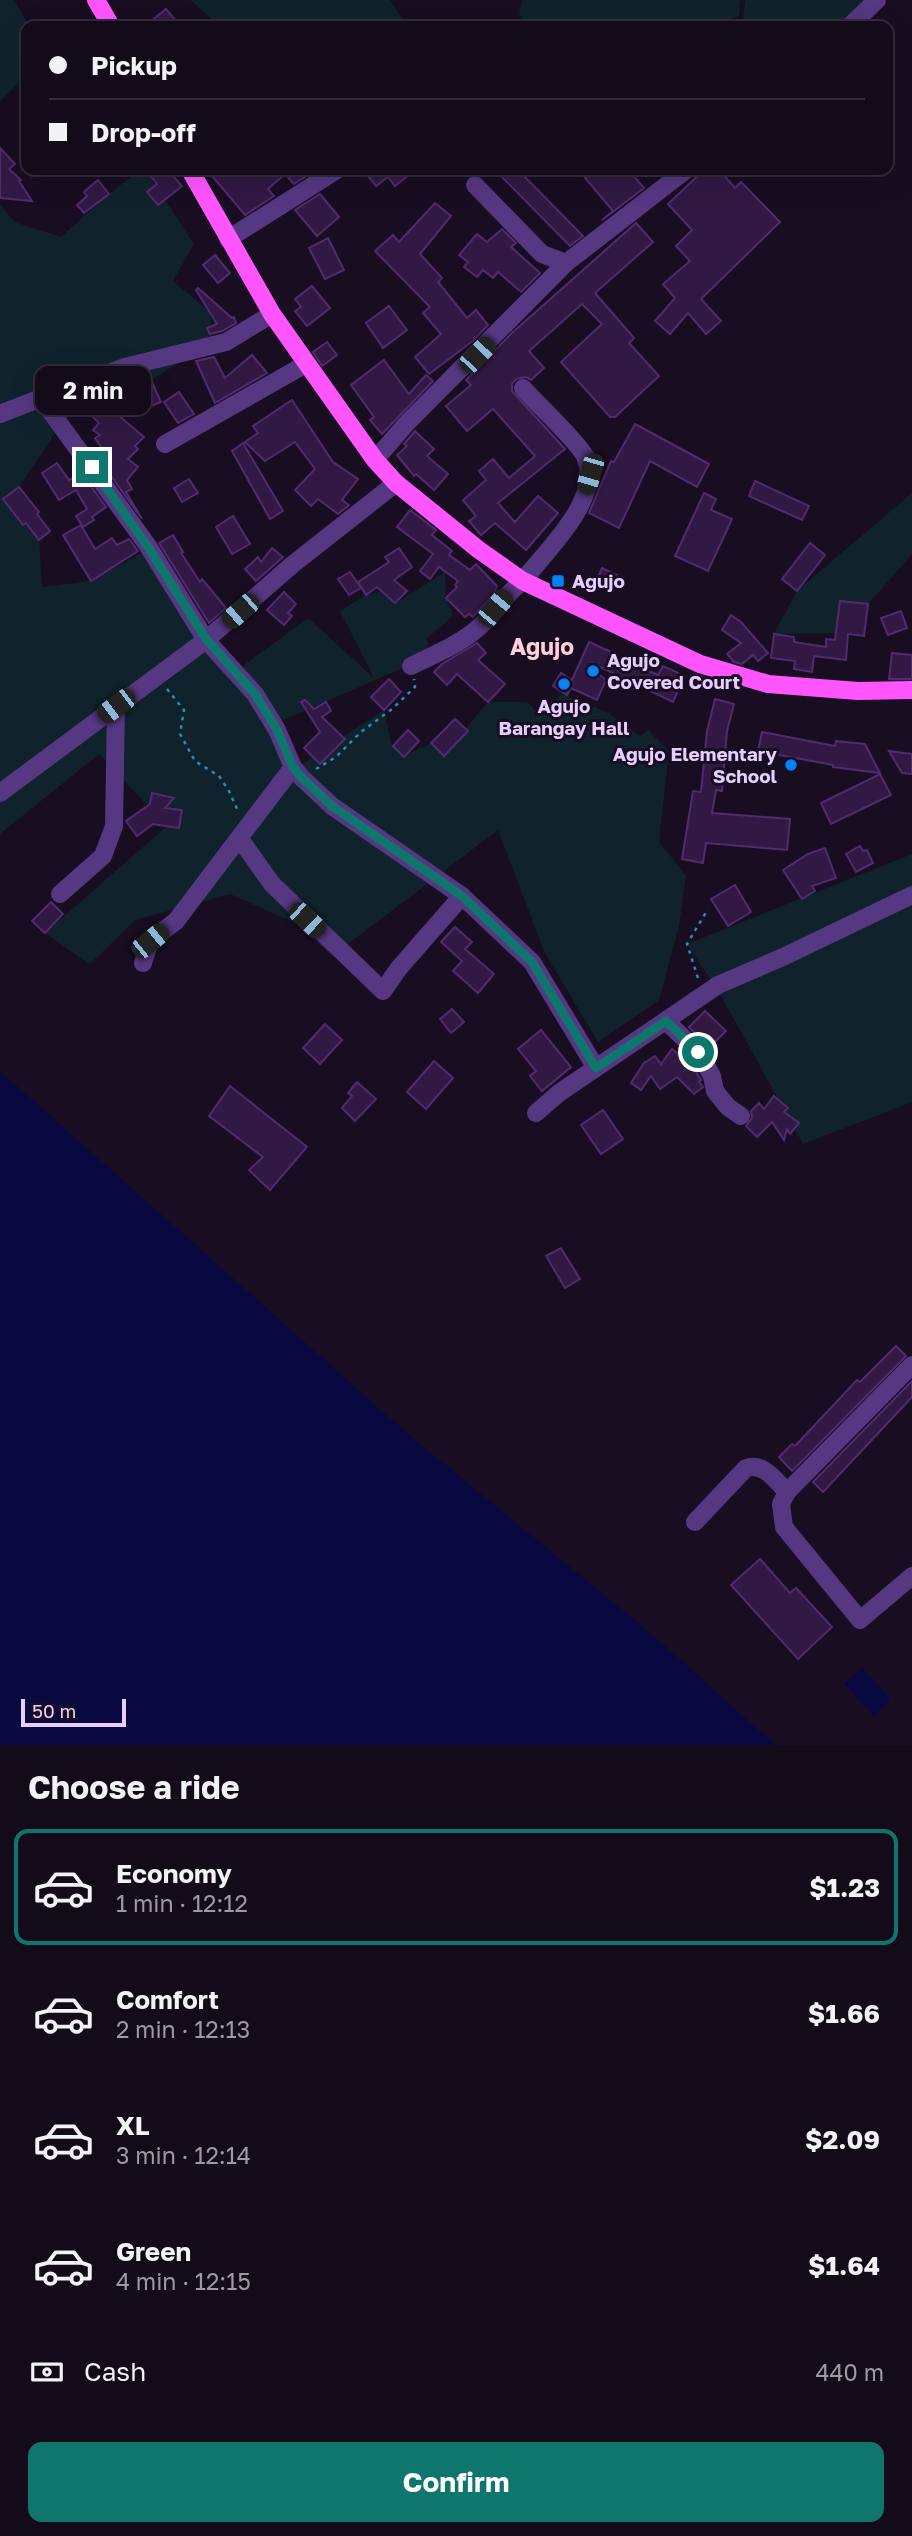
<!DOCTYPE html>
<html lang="en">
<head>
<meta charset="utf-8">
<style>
  body { margin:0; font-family:"Golos Text",sans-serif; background:#1c1323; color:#f1f3f6; height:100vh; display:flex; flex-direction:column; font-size:26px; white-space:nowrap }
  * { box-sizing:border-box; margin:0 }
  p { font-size:23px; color:#9d9aa2 }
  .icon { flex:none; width:38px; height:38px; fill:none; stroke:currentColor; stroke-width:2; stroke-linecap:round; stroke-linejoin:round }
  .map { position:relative; height:1745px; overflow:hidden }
  .side { display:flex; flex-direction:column; background:#130a1a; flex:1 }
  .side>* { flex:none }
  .hud { position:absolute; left:21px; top:21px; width:872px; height:154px; border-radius:14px; box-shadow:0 7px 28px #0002,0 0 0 2px #322b39; display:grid; align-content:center; height:154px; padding:0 28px; background:#130a1a }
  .scale { position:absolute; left:21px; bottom:18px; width:105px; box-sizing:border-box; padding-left:7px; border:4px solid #e6ceff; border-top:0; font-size:19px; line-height:24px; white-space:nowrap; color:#e6ceff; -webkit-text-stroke:5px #190d22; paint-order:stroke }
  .end { position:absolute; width:32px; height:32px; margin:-16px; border:9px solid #0f766e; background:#fff; box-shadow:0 0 0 4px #fff }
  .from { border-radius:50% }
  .bubble { position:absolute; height:49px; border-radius:14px; background:#130a1a; box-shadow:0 7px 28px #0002,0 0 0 2px #322b39; font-size:23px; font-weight:700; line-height:49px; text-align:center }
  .car { position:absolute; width:21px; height:42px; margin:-21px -10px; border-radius:9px; box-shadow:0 0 5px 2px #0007; background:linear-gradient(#222 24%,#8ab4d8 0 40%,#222 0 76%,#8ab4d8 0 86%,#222 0) }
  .hud b { display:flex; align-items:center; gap:24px; height:66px; font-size:26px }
  .hud b+b { border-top:2px solid #322b39 }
  .hud i { width:18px; height:18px; background:#f1f3f6 }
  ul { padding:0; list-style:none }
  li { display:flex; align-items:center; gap:21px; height:116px; margin:0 14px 10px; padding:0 14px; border:4px solid transparent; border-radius:14px }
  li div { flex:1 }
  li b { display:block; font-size:26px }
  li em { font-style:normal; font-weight:700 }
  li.active { border-color:#0f766e }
  li>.icon { width:63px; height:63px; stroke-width:1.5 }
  h2 { padding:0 28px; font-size:32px; line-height:84px }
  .pay { display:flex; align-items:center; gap:18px; height:77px; padding:0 28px; font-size:26px }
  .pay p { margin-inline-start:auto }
  .button { display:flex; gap:14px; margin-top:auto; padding:14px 28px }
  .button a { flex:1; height:80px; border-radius:14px; background:#0f766e; color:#fff; font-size:28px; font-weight:700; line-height:80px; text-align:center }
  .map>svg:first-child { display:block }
  .green { fill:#10232c }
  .water { fill:#090840 }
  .building { fill:#311943; stroke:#522a70; stroke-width:2 }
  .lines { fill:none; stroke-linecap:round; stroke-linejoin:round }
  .path { stroke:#2b8ab6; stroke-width:2.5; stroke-dasharray:3.5 5; stroke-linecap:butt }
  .minor { stroke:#563782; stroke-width:18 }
  .major { stroke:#f5f; stroke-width:18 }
  .route { stroke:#0f766e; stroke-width:9 }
  .poi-dot { fill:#0083f9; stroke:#190d22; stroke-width:2.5 }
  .labels { text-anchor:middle; stroke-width:6; stroke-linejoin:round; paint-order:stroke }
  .poi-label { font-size:19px; font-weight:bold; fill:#e6ceff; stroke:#190d22; text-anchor:start }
  .quarter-label { font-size:23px; font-weight:bold; fill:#ffd0dc; stroke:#190d22 }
</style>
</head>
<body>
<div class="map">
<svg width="912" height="1745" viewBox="0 0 912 1745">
  <rect width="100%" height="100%" fill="#190d22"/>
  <g class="green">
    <polygon points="0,0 14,0 29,26 26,26 26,76 0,101"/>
    <polygon points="191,0 390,0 407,26 219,26"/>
    <polygon points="523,0 740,0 739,16 716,26 525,26 519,11"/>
    <polygon points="745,0 865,0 838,26 723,26 743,20"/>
    <polygon points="140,170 145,170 194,244 173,281 210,312 213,341 151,380 77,401 19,487 3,499 39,540 42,587 91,581 154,546 299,766 384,710 392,746 404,756 431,743 444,755 488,702 527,702 539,714 562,694 609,713 639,736 648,730 669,751 659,842 686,875 679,926 659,1000 598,1042 544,951 498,830 332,956 297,924 230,894 135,920 90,964 45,933 167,826 99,754 0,834 0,204 14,222 61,237 109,194"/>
    <polygon points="912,493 912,554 868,604 840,601 836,633 774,634 797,591"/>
    <polygon points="445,572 446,598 453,616 427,638 430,656 279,722 269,699 240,668 308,618 374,678 340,611 366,595 381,591 396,603"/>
    <polygon points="912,854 912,1102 803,1144 720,994 687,944"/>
  </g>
  <g class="water">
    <polygon points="0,1071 409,1435 654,1636 775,1745 0,1745"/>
    <polygon points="862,1668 891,1699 874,1716 844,1684"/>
  </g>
  <g class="building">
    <polygon points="166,9 180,26 145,26"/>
    <polygon points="0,148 15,164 9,169 21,180 19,181 32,201 0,198"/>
    <polygon points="146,170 168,170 182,186 158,205 147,192 157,184"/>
    <polygon points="207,170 300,170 306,176 294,184 285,174 268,189 274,196 245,215"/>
    <polygon points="363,170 415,170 395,186 388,177 376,186"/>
    <polygon points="495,170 518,170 583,236 570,246"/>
    <polygon points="595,170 629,170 644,188 602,220 613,211 585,178"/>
    <polygon points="704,170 719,170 735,188 741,182 780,222 701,299 721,321 706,334 688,313 670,334 655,321 675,298 663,284 690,261 676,246 692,230 668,204"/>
    <polygon points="98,180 109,194 84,213 77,205 87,196 84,192"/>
    <polygon points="320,194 339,217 317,236 295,210"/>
    <polygon points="435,203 451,216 420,254 442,278 438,282 467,318 476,310 488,325 473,341 429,374 415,357 441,334 423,313 430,307 375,251 393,235 399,242"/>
    <polygon points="636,223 653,242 595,293 634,338 629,343 659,376 615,417 610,417 561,362 602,324 582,304 529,351 544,368 531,380 526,377 516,379 512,384 512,391 565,449 498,503 515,522 538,496 558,513 526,550 495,523 481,535 469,521 476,516 463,500 486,480 479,471 493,459 509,478 535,456 493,409 467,431 446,406 471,385 466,380 512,333"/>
    <polygon points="502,229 516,243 511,247 540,273 521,292 498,272 493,278 483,270 477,277 464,267 468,262 459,255 477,234 487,242"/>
    <polygon points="328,238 344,270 325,279 309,248"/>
    <polygon points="215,255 230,273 218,283 203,265"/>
    <polygon points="312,286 330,308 307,326 295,311 301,307 295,299"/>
    <polygon points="198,288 232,318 234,317 236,323 222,331 210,334 207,328 217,324 196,290"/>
    <polygon points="389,306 407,330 383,348 366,323"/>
    <polygon points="327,342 337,355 322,366 313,352"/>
    <polygon points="252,355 267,373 215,403 196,361 214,357 225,378"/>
    <polygon points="384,360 409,394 426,375 433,381 382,434 370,420 374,417 351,385"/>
    <polygon points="151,380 161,402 126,416 117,394"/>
    <polygon points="91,392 144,437 135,446 138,449 128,459 138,467 127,480 132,489 126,492 142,519 101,462 108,457 95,438 100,435 93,430 99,423 77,401 82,395"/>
    <polygon points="179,392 194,414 178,423 164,402"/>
    <polygon points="292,400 333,462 358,479 342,500 349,505 338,514 318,499 311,506 295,490 315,469 295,442 265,461 245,442 258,433 253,426"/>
    <polygon points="635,424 709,464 697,487 650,461 619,528 589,513 611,461 614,462"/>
    <polygon points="415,431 434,449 427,456 448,474 434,490 416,474 414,476 397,455 407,446 404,444"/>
    <polygon points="243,443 283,511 270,519 232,451"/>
    <polygon points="57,463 69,480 82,474 106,507 92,517 94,520 83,527 76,516 87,509 76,490 59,500 42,473"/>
    <polygon points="189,479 198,493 182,502 174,488"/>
    <polygon points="755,481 809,506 802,520 749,496"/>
    <polygon points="19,487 39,512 37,514 50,531 39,540 26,523 23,525 3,499"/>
    <polygon points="704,493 716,499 711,510 732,519 708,571 675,556"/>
    <polygon points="410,510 436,530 432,535 452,551 449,555 470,570 476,564 497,586 494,594 473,617 469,614 465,617 446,598 457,587 455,585 458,581 439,567 430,579 420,571 433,554 397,527"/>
    <polygon points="233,516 250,544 232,554 216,527"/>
    <polygon points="81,525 95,549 112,538 117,545 129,539 138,551 91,581 63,535"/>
    <polygon points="173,535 183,552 181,553 200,582 202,579 226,608 209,623 159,543"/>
    <polygon points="810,543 825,555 797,591 782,579"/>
    <polygon points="272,548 283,557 256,581 245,569 258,557 261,562"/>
    <polygon points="399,548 412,567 394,580 407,591 395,603 377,587 366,595 358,582 389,562 385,557"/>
    <polygon points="602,568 619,576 614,588 597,580"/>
    <polygon points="350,572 361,588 349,595 338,579"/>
    <polygon points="284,592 296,604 288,613 292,616 284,625 267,610"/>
    <polygon points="840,601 868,604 864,636 848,634 846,660 814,656 812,672 794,669 795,661 771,658 774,634 794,637 794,642 826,647 826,639 835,640"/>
    <polygon points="901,611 907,628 888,635 881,618"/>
    <polygon points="731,615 741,622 768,653 758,661 753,655 742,664 734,662 727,654 741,643 722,630"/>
    <polygon points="589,642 618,655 617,657 658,675 663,666 685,676 673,702 592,663 589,667 606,680 597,700 571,688 567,695 553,686 561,673 572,680"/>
    <polygon points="477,643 486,653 478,660 505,684 488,702 457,674 447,685 434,672 442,664"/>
    <polygon points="892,653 912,655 912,679 889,679"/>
    <polygon points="389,679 401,692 384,710 371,697"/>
    <polygon points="715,699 734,704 727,731 722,791 716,790 712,813 790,819 787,850 706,843 703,863 682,859 693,791 701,792 707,731"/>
    <polygon points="305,700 314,709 326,702 331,711 322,717 345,739 320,764 304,748 320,732 301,702"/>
    <polygon points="455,719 468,731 444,756 431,743"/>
    <polygon points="408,730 419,741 404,757 393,746"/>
    <polygon points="762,732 835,746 836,741 865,744 880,773 833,767 833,765 758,751"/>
    <polygon points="889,751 912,754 912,774 902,773"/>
    <polygon points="880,774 891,795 831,824 821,803"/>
    <polygon points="152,793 174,798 165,808 182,810 179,828 153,824 137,836 126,821 150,804"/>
    <polygon points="860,846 863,851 867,850 873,863 856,872 846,854"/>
    <polygon points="825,848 836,878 812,886 815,891 802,899 783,870 808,854"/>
    <polygon points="735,885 751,912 728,926 711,899"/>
    <polygon points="51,902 63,914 45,933 32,921"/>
    <polygon points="455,927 472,942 465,949 494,974 478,993 453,971 462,961 441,942"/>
    <polygon points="452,1009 464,1022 451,1033 440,1019"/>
    <polygon points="705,1011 726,1031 709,1048 689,1027"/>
    <polygon points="325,1024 342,1040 320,1064 303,1048"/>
    <polygon points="541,1030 571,1067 542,1091 530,1076 536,1071 518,1049"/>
    <polygon points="672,1049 688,1062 689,1060 701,1080 699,1082 703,1087 694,1094 677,1077 660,1089 651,1076 641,1090 631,1083 644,1063 655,1056 661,1064"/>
    <polygon points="434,1061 453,1078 426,1109 407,1092"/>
    <polygon points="357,1082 376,1099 355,1121 342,1108 352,1096 348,1093"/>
    <polygon points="230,1086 307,1147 270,1190 249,1170 263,1157 209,1116"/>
    <polygon points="774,1096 788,1108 784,1112 799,1123 790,1134 787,1129 784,1140 772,1122 757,1137 746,1126 752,1118 751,1111 759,1103 764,1109"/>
    <polygon points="603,1110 623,1139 601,1154 581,1125"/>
    <polygon points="561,1248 580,1279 565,1288 546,1256"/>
    <polygon points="896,1346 906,1356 792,1471 779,1457 792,1444 795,1446 857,1380 860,1382"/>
    <polygon points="912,1381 912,1397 823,1492 813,1482"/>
    <polygon points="760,1559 790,1593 796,1588 832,1627 798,1659 731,1585"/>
  </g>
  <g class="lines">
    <g class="path">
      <polyline points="167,689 184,710 180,734 195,761 219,776 229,791 238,811"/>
      <polyline points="316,769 336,757 361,732 392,709 415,687 414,679"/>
      <polyline points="698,978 687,944 708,909"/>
    </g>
    <g class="minor">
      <polyline points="850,26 877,0"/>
      <polyline points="475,185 542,254 566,263"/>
      <polyline points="228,239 337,170"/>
      <polyline points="41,398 125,367 226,342 272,314"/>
      <polyline points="0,414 41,398 148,546 206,640 255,694 277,730 293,767 301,777 332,806 462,896 532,962 596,1068"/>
      <polyline points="165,444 306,364"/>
      <polyline points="375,460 406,424 566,263 686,170"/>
      <path d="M411,666C433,655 459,645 478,628C495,614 504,594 523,581C546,550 604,499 585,456C578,442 536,403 523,388"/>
      <polyline points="0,793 206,640 292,565 396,483"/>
      <polyline points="240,839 272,884 383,991 399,968 462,896"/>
      <polyline points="60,894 103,856 114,826 116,706"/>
      <polyline points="143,963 150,941 176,921 293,767"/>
      <polyline points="666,1021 698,1052 712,1076 715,1091 728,1107 741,1116"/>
      <polyline points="536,1113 559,1093 718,985 783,957 912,895"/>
      <polyline points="912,1365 787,1492 781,1504 784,1527 860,1620 912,1576"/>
      <path d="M695,1522L746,1468C764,1462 776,1481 787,1492"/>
    </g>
    <g class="major">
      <polyline points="96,0 111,26"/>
      <polyline points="190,170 272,314 375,460 396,483 479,550 523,581 700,664 768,684 858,691 912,690"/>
    </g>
  </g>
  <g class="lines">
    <polyline class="route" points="92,467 148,547 206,639 255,694 277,730 293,767 301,777 332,806 462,896 532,962 596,1068 666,1021 698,1052"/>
  </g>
  <g class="poi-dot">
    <rect x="551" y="574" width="14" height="14" rx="3.5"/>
    <circle cx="593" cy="671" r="7"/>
    <circle cx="564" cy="684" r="7"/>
    <circle cx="791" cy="765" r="7"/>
  </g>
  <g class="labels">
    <g class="poi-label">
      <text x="572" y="588">Agujo</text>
      <text x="607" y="667">Agujo<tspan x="607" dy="22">Covered Court</tspan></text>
      <text x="564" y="713" text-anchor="middle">Agujo<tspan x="564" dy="22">Barangay Hall</tspan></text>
      <text x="777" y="761" text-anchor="end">Agujo Elementary<tspan x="777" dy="22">School</tspan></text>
    </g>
    <g class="quarter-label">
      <text x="542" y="655">Agujo</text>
    </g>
  </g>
</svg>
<div class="scale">50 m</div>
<i class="end from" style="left:698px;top:1052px"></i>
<i class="end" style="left:92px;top:467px"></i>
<div class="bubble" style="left:35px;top:366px;width:116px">2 min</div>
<i class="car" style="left:477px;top:355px;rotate:44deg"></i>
<i class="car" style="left:590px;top:474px;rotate:196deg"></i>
<i class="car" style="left:495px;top:608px;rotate:40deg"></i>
<i class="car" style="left:240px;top:611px;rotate:229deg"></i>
<i class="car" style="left:116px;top:706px;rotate:233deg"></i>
<i class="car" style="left:307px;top:920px;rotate:133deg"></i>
<i class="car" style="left:150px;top:941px;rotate:51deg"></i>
<div class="hud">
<b><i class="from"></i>Pickup</b>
<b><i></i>Drop-off</b>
</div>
</div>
<section class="side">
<h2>Choose a ride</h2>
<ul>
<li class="active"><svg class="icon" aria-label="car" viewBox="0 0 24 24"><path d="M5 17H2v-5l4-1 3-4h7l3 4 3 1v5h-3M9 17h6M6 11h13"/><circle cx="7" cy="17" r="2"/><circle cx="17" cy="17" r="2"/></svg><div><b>Economy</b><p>1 min · 12:12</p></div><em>$1.23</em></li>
<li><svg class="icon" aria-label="car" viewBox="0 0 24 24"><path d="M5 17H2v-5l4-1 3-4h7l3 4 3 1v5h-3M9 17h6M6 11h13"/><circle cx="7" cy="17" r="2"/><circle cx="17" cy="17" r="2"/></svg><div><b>Comfort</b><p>2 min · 12:13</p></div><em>$1.66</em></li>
<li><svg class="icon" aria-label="car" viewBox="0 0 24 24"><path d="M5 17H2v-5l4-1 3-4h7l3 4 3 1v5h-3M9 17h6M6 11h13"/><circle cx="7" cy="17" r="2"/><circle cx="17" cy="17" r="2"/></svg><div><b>XL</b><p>3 min · 12:14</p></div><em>$2.09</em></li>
<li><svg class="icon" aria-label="car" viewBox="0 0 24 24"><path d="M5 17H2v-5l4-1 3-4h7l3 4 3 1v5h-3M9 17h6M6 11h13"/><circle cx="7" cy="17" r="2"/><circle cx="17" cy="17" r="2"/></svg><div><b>Green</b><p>4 min · 12:15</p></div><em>$1.64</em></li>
</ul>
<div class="pay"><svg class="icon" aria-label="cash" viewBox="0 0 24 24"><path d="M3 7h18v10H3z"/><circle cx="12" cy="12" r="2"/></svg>Cash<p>440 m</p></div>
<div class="button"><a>Confirm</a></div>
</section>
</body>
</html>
